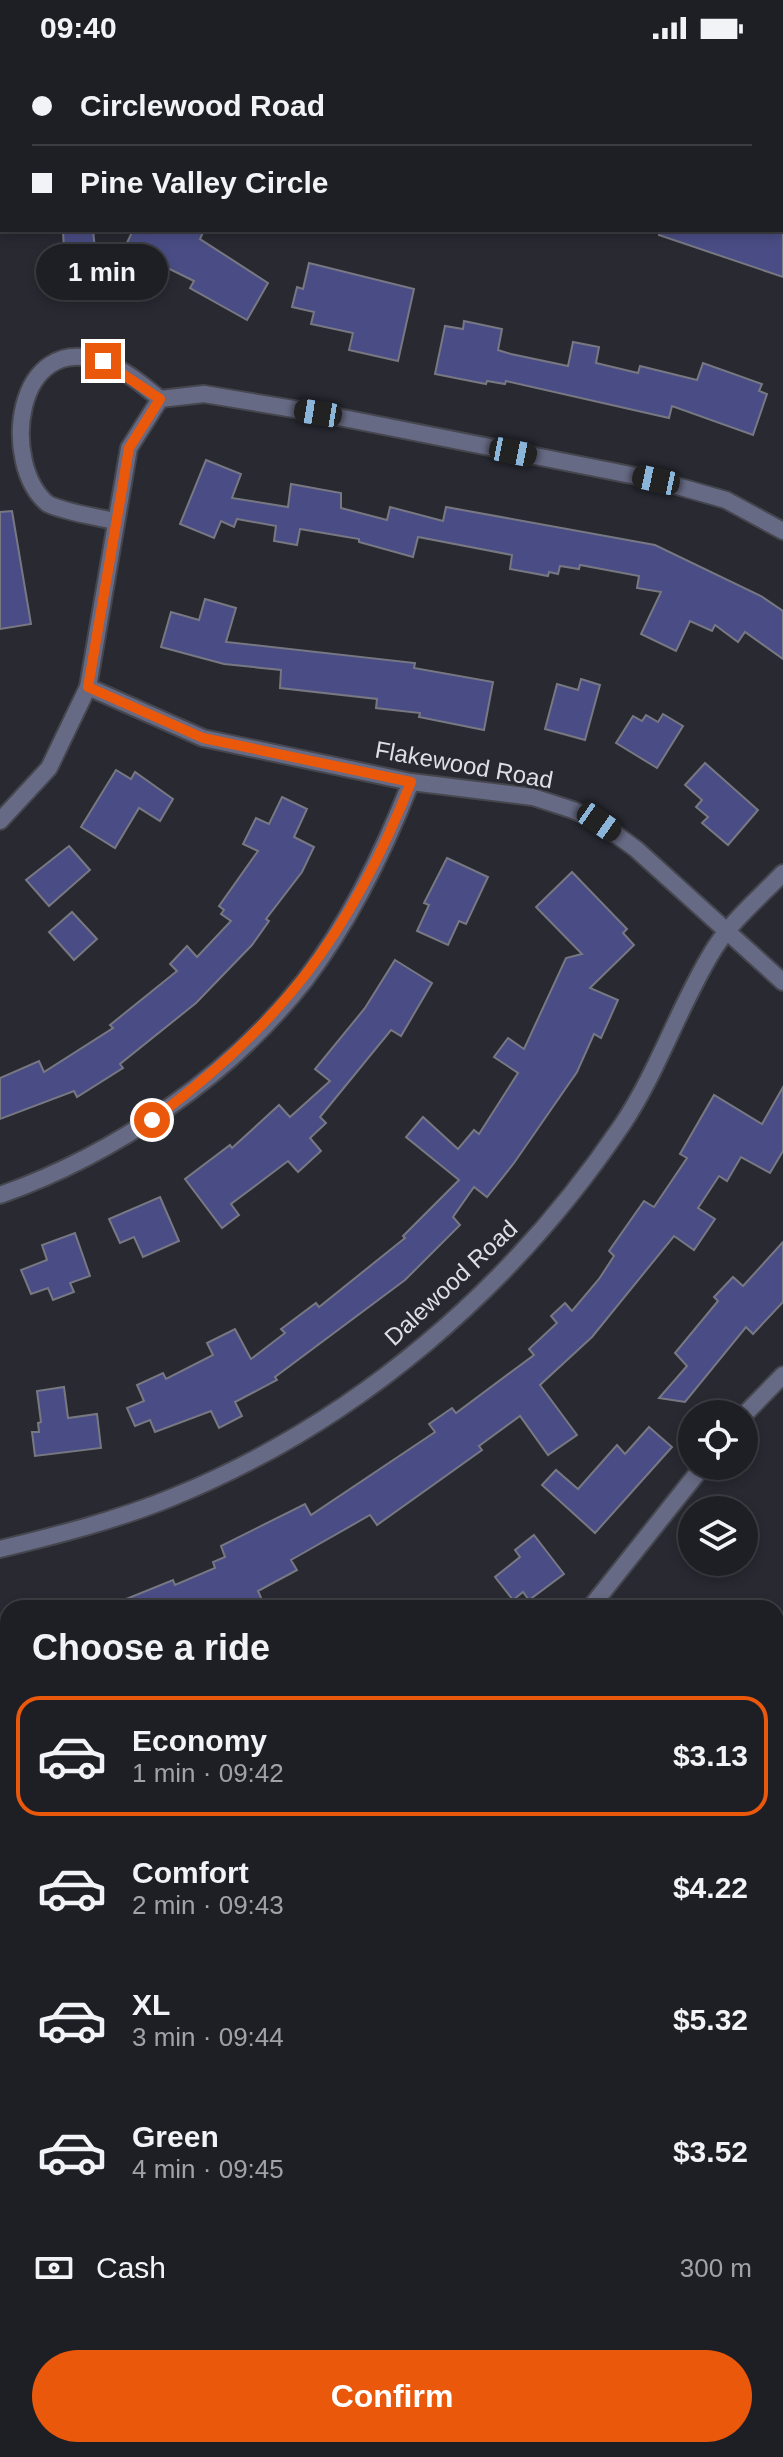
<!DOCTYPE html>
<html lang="en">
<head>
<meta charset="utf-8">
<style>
  body { margin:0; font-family:Helvetica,sans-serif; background:#26272d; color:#f1f3f6; height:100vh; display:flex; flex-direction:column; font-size:30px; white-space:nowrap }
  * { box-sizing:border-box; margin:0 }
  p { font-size:26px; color:#a1a2a7 }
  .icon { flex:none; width:44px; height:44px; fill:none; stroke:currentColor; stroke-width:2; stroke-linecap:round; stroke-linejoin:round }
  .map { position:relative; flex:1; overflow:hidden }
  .drawer { position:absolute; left:0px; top:1544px; width:784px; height:858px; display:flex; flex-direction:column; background:#1e1f25; border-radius:24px 24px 0 0; box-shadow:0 4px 12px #0003,0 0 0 2px #3c3d42 }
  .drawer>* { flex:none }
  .hud { position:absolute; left:0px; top:0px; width:784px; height:176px; box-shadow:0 4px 12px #0003,0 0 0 2px #3c3d42; display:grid; align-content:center; height:176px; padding:0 32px; background:#1e1f25 }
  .fabs { position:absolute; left:678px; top:1344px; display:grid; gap:16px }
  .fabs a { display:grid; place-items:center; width:80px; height:80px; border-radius:50%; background:#1e1f25; box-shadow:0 4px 12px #0003,0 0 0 2px #3c3d42; font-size:40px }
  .end { position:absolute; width:36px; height:36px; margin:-18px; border:10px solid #ea580c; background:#fff; box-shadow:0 0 0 4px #fff }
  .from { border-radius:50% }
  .bubble { position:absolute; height:56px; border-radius:28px; background:#1e1f25; box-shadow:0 4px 12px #0003,0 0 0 2px #3c3d42; font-size:26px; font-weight:700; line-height:56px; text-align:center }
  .car { position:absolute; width:24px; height:48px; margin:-24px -12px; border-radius:10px; box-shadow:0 0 6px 2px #0007; background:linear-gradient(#222 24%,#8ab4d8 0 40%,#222 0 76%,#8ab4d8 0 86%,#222 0) }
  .hud b { display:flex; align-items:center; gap:28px; height:76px; font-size:30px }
  .hud b+b { border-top:2px solid #3c3d42 }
  .hud i { width:20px; height:20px; background:#f1f3f6 }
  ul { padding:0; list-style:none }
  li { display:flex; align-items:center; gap:24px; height:120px; margin:0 16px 12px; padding:0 16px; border:4px solid transparent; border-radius:24px }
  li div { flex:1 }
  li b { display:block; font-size:30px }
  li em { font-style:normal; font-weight:700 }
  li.on { border-color:#ea580c }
  li>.icon { width:72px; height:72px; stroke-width:1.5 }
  h2 { padding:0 32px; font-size:36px; line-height:96px }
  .pay { display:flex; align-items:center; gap:20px; height:88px; padding:0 32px; font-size:30px }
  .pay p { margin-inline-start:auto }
  .action { display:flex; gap:16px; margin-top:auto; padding:16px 32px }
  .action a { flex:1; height:92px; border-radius:48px; background:#ea580c; color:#fff; font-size:32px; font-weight:700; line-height:92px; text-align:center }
  .status { display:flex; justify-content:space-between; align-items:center; height:56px; padding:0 40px; background:#1e1f25; direction:ltr }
  .status svg { height:22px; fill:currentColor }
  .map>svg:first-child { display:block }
  .building { fill:#4a4d85; stroke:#777882; stroke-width:2 }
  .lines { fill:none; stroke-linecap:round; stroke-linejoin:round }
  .minor-casing { stroke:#45464e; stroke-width:20 }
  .minor { stroke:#676a84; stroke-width:16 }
  .route { stroke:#ea580c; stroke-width:10 }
  .labels { text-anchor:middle; stroke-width:6; stroke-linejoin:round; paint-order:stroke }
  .street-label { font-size:24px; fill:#dedfe5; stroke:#282931 }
</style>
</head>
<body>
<div class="status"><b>09:40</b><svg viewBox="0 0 49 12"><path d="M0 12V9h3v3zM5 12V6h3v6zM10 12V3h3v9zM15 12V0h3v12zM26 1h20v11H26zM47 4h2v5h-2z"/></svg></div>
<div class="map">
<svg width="783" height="2401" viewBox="0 0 783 2401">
  <rect width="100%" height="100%" fill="#282931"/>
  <g class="building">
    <polygon points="63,174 93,174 95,193 64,195"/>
    <polygon points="133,174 204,174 200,183 268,227 247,264 190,232 194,225 125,191"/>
    <polygon points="660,174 783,174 783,221 659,179"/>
    <polygon points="309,207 414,233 398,305 349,294 353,277 311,268 314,256 292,251 297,231 303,233"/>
    <polygon points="464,265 502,273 498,294 511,298 568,310 573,286 599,291 596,307 638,317 640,310 697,324 703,307 762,328 759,335 767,338 753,379 672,350 669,362 506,325 505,328 487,325 486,328 435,318 445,270 463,273"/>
    <polygon points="206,404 241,418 232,442 288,451 291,428 341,437 341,452 387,464 390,451 443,465 446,451 655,489 761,540 783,555 783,603 745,576 738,586 715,569 712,575 690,565 676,595 641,578 661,536 637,532 639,520 580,509 579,513 560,510 558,518 549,516 548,520 510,513 512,499 418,481 413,501 359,486 359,483 300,473 297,489 274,485 276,470 237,463 234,471 221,465 214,482 180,468"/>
    <polygon points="12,455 31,568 0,573 0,456"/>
    <polygon points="205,543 236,552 226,586 415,607 414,612 493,626 484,674 419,661 420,657 376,652 377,643 280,632 281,614 224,608 161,591 171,556 199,564"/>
    <polygon points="581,623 600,629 585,684 545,673 557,628 578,634"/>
    <polygon points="663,658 683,670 657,712 616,687 633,660 642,665 646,659 658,666"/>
    <polygon points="705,707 758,754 728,789 702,767 708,761 696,751 702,744 685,729"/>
    <polygon points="116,714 131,723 135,716 173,743 160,765 139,752 115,792 81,771"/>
    <polygon points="282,741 307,753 294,781 314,791 302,816 266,863 269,865 252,889 196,947 120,1008 123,1012 77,1041 74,1035 0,1063 0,1022 39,1005 44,1016 113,972 110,969 177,915 170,908 187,890 197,901 231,865 221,858 224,854 219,850 258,795 243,788 256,762 269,768"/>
    <polygon points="69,790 90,814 49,850 26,824"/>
    <polygon points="447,802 488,821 466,868 459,865 448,889 417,875 429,849 424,847"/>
    <polygon points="572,816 627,873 623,877 634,889 590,932 618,944 601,982 594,978 577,1016 514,1107 487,1141 474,1131 453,1161 460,1169 405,1224 275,1321 277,1324 235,1346 242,1360 219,1372 211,1355 155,1376 150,1364 135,1370 127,1352 144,1345 137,1329 163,1317 166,1323 213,1299 207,1287 235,1273 251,1303 285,1277 281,1273 316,1247 319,1251 405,1182 403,1180 459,1124 406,1081 423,1061 458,1093 474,1074 479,1078 518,1017 494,1001 508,982 524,993 566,902 582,898 536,851"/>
    <polygon points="72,856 97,883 74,904 49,876"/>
    <polygon points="395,904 432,927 401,980 391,974 320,1061 326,1067 310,1082 321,1095 298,1116 288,1105 231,1148 239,1159 222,1172 185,1123 230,1089 232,1092 279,1049 290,1061 330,1025 315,1013 365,952"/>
    <polygon points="783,1031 783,1095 770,1117 741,1101 727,1125 719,1120 698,1152 715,1163 694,1194 674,1180 592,1281 540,1329 577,1379 548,1399 520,1360 479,1390 482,1394 377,1469 370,1459 291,1504 297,1514 258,1535 262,1544 243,1552 104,1552 173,1524 175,1529 215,1512 213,1506 225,1501 221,1490 305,1448 311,1459 435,1376 429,1368 452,1352 456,1357 534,1299 529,1293 557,1267 551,1260 565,1247 572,1255 599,1223 614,1200 609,1195 644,1145 654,1151 687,1102 680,1098 714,1039 762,1068"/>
    <polygon points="160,1141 179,1185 143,1201 134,1181 120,1187 109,1163"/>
    <polygon points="75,1177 90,1220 70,1227 74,1236 53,1244 48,1232 31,1238 21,1214 47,1204 42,1189"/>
    <polygon points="783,1186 783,1246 753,1278 746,1271 685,1346 659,1342 687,1310 675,1297 718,1245 714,1241 733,1221 743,1230"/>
    <polygon points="64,1331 68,1362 97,1358 101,1392 35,1400 32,1376 39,1376 38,1367 41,1366 37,1335"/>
    <polygon points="649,1371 672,1391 595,1477 542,1429 556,1414 578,1433 617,1389 625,1398"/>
    <polygon points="534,1479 564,1518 529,1544 523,1536 513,1544 495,1521 520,1501 515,1494"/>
  </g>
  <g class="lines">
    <defs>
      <g id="minor">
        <polyline points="480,0 484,2"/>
        <polyline points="782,106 783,106"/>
        <path d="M114,465C93,460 68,457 48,448C0,409 14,273 103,306C124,313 143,329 160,343"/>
        <polyline points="88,631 203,682 411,726 533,741 573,754 599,766 636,793 783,926"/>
        <polyline points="0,765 49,712 88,631 129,392 160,343 204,338 318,357 656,424 726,444 783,475"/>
        <path d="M0,1139C114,1099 230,1020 305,924C350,865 384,795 411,726"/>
        <polyline points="744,1359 783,1319"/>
        <path d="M0,1493C58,1479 117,1464 173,1441C357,1366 512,1232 622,1069C658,1015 678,953 711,898C728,868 759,842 783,817"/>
        <polyline points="590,1552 703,1410"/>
        <polyline points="0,1830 8,1830"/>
        <polyline points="0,2248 8,2267"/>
        <polyline points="52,2394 55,2401"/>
        <polyline points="328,2394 329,2401"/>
        <polyline points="695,2394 697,2401"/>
      </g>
    </defs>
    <use href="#minor" class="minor-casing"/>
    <use href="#minor" class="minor"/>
  </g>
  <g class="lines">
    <path class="route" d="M103,305L160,343L129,392L88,631L203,682L411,726C351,877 283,967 152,1064"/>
  </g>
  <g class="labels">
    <g class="street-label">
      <text transform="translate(464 709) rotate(10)" y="8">Flakewood Road</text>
      <text transform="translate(451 1227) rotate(-43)" y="8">Dalewood Road</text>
    </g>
  </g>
</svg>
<div class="fabs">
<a><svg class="icon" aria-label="locate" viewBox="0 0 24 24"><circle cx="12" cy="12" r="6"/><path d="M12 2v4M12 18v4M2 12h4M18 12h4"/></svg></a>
<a><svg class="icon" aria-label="layers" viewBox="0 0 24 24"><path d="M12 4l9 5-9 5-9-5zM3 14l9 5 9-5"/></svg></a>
</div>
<i class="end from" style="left:152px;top:1064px"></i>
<i class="end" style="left:103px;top:305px"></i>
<div class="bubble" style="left:36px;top:188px;width:132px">1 min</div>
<i class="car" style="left:318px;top:357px;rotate:279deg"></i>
<i class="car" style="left:513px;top:396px;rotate:101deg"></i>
<i class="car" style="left:656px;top:424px;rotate:282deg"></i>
<i class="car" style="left:599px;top:766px;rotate:125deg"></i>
<div class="hud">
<b><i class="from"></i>Circlewood Road</b>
<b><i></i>Pine Valley Circle</b>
</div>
<section class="drawer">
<h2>Choose a ride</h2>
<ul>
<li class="on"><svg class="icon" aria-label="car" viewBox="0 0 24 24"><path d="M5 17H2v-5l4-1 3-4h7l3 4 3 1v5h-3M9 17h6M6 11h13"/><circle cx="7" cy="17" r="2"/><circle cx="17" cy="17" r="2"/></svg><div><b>Economy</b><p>1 min · 09:42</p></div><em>$3.13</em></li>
<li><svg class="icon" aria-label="car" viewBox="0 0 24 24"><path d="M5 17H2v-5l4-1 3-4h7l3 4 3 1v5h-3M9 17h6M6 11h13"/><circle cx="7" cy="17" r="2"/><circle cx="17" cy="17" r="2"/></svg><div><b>Comfort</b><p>2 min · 09:43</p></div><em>$4.22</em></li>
<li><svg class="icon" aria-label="car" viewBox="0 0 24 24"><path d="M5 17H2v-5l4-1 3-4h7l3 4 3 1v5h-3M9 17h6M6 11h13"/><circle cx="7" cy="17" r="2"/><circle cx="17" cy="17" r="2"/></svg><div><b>XL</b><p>3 min · 09:44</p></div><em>$5.32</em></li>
<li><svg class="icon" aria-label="car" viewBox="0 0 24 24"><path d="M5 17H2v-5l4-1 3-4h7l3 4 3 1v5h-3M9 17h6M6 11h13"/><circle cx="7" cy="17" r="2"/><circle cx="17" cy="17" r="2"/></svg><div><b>Green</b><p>4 min · 09:45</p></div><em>$3.52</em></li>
</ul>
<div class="pay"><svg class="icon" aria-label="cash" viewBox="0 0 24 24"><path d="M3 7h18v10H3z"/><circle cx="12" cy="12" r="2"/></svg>Cash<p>300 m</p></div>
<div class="action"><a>Confirm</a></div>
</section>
</div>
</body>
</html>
